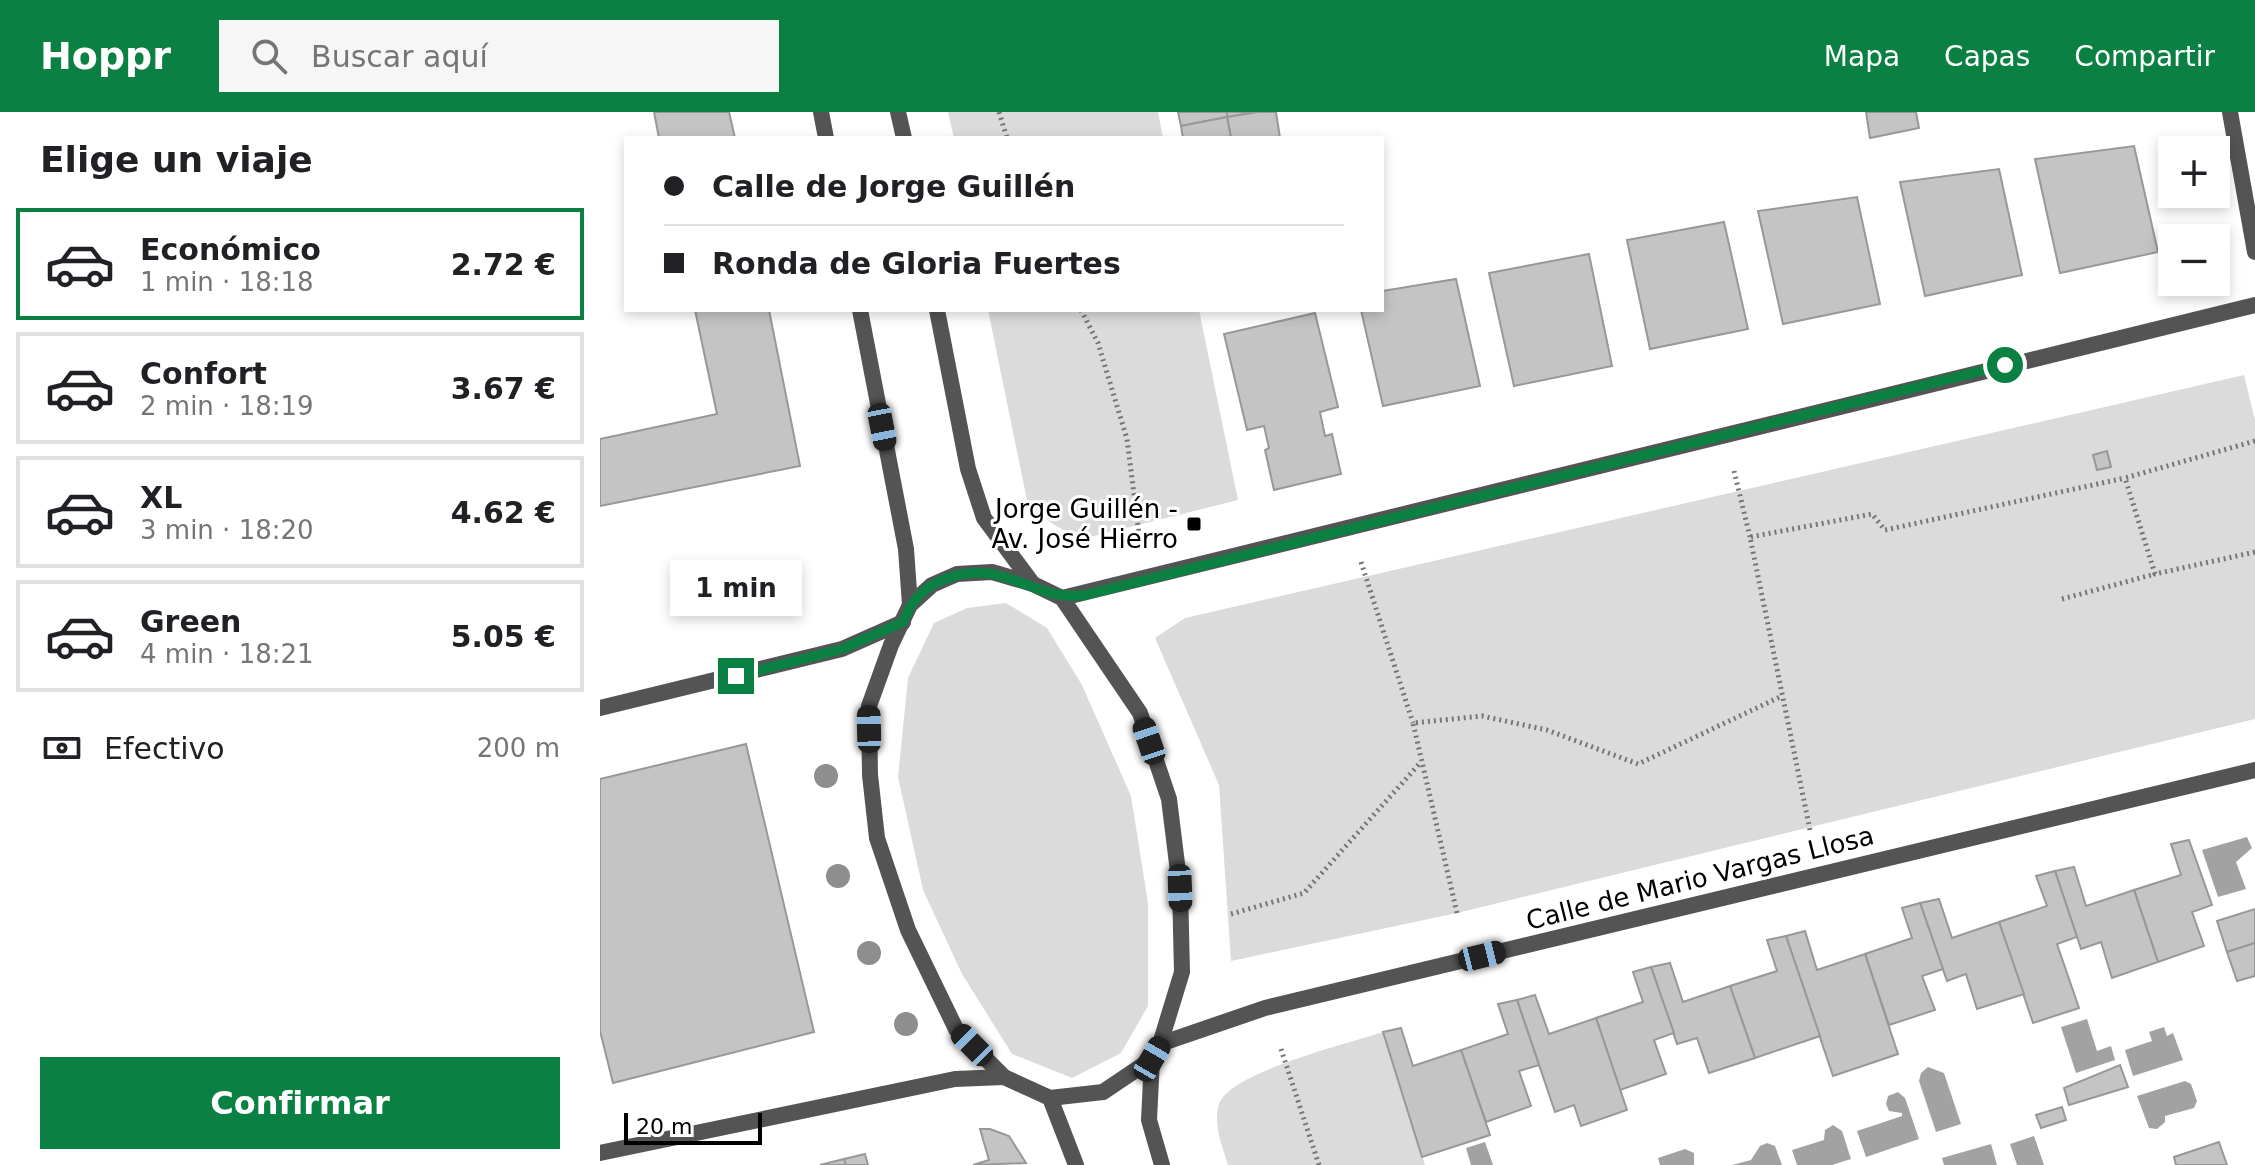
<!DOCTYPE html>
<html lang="es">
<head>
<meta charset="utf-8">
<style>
  body { margin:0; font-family:"DejaVu Sans",sans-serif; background:#f6f6f6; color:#202124; height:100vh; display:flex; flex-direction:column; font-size:30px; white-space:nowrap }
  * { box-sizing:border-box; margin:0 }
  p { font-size:26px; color:#757577 }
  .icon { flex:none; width:44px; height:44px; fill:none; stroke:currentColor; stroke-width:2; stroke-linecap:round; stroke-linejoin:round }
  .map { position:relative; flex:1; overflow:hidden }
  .panel { display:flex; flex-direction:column; background:#fff; width:600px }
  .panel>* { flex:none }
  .guide { position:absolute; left:24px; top:24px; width:760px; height:176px; border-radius:0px; box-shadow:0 4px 12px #0003; display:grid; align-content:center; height:176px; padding:0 40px; background:#fff }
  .controls { position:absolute; left:1558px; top:24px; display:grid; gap:16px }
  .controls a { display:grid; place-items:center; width:72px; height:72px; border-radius:0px; background:#fff; box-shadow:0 4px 12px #0003; font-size:40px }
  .scale { position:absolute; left:24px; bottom:20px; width:138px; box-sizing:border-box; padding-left:8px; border:4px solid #000; border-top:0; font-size:22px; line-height:28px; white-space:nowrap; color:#000; -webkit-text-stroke:6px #fff; paint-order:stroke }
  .end { position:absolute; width:36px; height:36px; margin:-18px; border:10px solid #0b8043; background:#fff; box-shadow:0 0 0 4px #fff }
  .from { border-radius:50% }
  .bubble { position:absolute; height:56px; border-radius:0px; background:#fff; box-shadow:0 4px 12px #0003; font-size:26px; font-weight:800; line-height:56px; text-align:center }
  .car { position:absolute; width:24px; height:48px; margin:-24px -12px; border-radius:10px; box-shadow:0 0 6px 2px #0007; background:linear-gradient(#222 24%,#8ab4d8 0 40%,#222 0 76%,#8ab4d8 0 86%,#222 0) }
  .guide b { display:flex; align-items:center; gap:28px; height:76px; font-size:30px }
  .guide b+b { border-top:2px solid #e0e0e0 }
  .guide i { width:20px; height:20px; background:#202124 }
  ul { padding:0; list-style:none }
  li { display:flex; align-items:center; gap:24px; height:112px; margin:0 16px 12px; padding:0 24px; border:4px solid #e0e0e0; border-radius:0px }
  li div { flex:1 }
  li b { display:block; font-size:30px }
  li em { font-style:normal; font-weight:800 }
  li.active { border-color:#0b8043 }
  li>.icon { width:72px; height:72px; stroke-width:1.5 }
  h2 { padding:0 40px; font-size:36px; line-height:96px }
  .pay { display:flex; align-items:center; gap:20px; height:88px; padding:0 40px; font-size:30px }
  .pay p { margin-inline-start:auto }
  .primary-button { display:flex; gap:16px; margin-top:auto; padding:16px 40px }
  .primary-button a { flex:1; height:92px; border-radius:0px; background:#0b8043; color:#fff; font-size:32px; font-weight:800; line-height:92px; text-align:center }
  header { display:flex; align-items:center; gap:48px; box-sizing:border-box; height:112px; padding:0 40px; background:#0b8043; color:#fff }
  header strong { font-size:38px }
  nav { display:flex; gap:44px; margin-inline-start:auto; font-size:28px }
  .search { width:560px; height:72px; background:#f6f6f6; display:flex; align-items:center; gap:20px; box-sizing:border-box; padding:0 28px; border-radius:0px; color:#757577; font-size:30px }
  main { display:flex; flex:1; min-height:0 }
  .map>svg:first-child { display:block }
  .green { fill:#dbdbdb }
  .water { fill:#a2a2a2 }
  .building { fill:#c4c4c4; stroke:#989898; stroke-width:2 }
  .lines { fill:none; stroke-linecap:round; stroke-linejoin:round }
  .path { stroke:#767676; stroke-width:5; stroke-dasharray:2 4; stroke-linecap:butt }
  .street { stroke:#545454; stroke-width:16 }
  .tree { fill:#8e8e8e }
  .route { stroke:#0b8043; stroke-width:10 }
  .poi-dot { fill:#000; stroke:#fff; stroke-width:3 }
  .labels { text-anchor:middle; stroke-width:6; stroke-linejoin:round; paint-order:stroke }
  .poi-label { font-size:26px; fill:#000; stroke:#fff; text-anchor:end }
  .street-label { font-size:26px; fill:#000; stroke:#fff }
</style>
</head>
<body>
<header>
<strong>Hoppr</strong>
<div class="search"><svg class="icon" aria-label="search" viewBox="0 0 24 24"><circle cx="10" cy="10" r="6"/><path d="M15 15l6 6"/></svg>Buscar aquí</div>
<nav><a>Mapa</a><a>Capas</a><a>Compartir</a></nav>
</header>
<main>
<section class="panel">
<h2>Elige un viaje</h2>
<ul>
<li class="active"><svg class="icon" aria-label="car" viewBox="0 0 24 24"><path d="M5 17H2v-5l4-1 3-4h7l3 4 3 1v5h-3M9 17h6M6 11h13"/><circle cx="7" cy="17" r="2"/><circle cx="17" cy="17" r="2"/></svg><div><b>Económico</b><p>1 min · 18:18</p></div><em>2.72 €</em></li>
<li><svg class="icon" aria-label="car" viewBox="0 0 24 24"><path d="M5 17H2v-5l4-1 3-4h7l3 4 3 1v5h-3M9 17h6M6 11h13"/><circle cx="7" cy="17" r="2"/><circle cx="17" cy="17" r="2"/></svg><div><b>Confort</b><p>2 min · 18:19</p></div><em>3.67 €</em></li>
<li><svg class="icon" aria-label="car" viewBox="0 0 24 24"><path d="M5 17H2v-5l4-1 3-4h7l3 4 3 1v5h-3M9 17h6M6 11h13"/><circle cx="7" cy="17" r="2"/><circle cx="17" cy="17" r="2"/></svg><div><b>XL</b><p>3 min · 18:20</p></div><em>4.62 €</em></li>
<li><svg class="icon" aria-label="car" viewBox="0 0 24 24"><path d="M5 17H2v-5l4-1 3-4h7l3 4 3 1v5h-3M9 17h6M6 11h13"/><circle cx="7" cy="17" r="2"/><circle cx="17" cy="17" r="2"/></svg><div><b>Green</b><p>4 min · 18:21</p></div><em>5.05 €</em></li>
</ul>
<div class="pay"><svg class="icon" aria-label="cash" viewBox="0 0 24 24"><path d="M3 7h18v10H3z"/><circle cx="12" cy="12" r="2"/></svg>Efectivo<p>200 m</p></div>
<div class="primary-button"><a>Confirmar</a></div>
</section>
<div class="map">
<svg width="1655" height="1053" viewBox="0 0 1655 1053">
  <rect width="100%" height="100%" fill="#fff"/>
  <g class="green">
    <polygon points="348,0 558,0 563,26 354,26"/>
    <path d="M388,198H599L638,388L494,424C464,424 447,410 427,388Z"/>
    <polygon points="1644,263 1655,308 1655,607 857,801 631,849 619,673 555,526 585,506"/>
    <polygon points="406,491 447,516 482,573 531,684 548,791 548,894 521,941 472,966 412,942 362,862 323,778 298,665 308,566 334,511 367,496"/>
    <path d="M783,920L825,1053H628C622,1033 613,1013 619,992C630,960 750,931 783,920Z"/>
  </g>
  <g class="water">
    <polygon points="1647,725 1652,736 1636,750 1646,777 1618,785 1602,738"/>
    <polygon points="1487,907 1497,939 1511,934 1515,948 1476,961 1461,915"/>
    <polygon points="1564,915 1567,924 1573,921 1583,948 1533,964 1525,938 1552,929 1549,920"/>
    <polygon points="1328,955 1344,961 1361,1012 1336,1020 1319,969 1321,961"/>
    <polygon points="1585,969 1591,972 1597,989 1594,996 1565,1004 1565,1010 1557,1017 1549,1016 1537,984"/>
    <polygon points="1298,980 1305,986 1319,1027 1266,1045 1257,1019 1302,1004 1302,1001 1289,999 1286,992 1288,984"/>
    <polygon points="1233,1013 1242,1019 1251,1047 1232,1053 1197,1053 1192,1038 1224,1028 1225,1018"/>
    <polygon points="1434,1024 1444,1053 1417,1053 1410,1032"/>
    <polygon points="885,1030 893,1053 871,1053 866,1036"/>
    <polygon points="1167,1031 1175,1034 1182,1053 1132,1053 1151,1048 1160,1034"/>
    <polygon points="1391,1032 1397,1053 1344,1053 1342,1046"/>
    <polygon points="1085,1037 1094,1041 1094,1053 1060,1053 1058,1046"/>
  </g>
  <g class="building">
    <polygon points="54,0 129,0 135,26 59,26"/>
    <polygon points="578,0 627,0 627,5 581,14"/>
    <polygon points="627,0 658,0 627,5"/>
    <polygon points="658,0 676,0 680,26 631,26 627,5"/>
    <polygon points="1266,0 1316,0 1319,16 1270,26"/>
    <polygon points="627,5 631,26 583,26 581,14"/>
    <polygon points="1534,34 1558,140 1460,161 1435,47"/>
    <polygon points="1399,57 1422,163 1325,184 1300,70"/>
    <polygon points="1257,85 1280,192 1183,212 1158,99"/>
    <polygon points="1124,110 1148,217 1050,237 1027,128"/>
    <polygon points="989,142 1012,254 914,274 889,161"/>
    <polygon points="856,167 880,274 783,294 761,198 782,198 782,179"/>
    <polygon points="95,198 169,198 200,354 0,394 0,327 117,302"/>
    <polygon points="715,201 738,295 720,300 725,324 732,322 741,362 674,378 665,338 669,336 664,314 647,318 624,222"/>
    <polygon points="1507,339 1511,355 1497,358 1493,343"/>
    <polygon points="146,632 214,920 13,971 0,919 0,667"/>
    <polygon points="1589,728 1612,793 1592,800 1604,834 1558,850 1534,778 1581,763 1571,732"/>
    <polygon points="1474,755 1486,794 1534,778 1558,850 1512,866 1501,830 1481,837 1455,759"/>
    <polygon points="1455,759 1477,825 1457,832 1479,896 1433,911 1399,810 1447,794 1436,764"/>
    <polygon points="1339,787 1352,826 1399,810 1424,882 1377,897 1366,862 1347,869 1320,791"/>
    <polygon points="1320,791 1343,857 1322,864 1335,898 1289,913 1265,842 1312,826 1302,796"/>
    <polygon points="1655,797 1655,831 1627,840 1617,809"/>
    <polygon points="1205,819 1217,858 1265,842 1298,942 1233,964 1186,824"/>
    <polygon points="1186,824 1220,924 1155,946 1130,874 1177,859 1167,828"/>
    <polygon points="1655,831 1655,864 1637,869 1627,840"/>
    <polygon points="1070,851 1083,890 1130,874 1155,946 1109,961 1097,926 1077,932 1051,855"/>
    <polygon points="1051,855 1074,921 1054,928 1066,962 1020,978 996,906 1043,890 1033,860"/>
    <polygon points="935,883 949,922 996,906 1027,998 981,1014 974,993 955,1000 917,888"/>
    <polygon points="917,888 939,953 919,959 931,994 886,1010 861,938 908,922 898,892"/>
    <polygon points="801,916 813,954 861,938 890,1023 822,1045 783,920"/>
    <polygon points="1520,953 1528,975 1469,993 1464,976"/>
    <polygon points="1462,995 1466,1008 1441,1016 1436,1003"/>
    <polygon points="380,1017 390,1017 409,1024 426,1051 373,1053 389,1048"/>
    <polygon points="1619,1030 1627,1053 1576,1053 1574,1045"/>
    <polygon points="265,1042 268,1053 246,1053 244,1047"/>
    <polygon points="244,1047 246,1053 220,1053"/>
  </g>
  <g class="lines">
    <g class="path">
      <polyline points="399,0 407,26"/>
      <polyline points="481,198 498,231 527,327 539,422"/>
      <polyline points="1655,329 1525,366 1555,462 1655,440"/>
      <polyline points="1134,359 1150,425"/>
      <polyline points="761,450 813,611"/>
      <polyline points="1462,487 1555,462"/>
      <polyline points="1210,718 1150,425 1272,402 1285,418 1525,366"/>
      <polyline points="857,801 813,611 882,604 947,618 1038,652 1182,584"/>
      <polyline points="631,802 704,781 821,650"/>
      <polyline points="681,937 719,1053"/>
    </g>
    <g class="street">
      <polyline points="221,0 226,26"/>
      <polyline points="298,0 304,26"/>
      <polyline points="1630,0 1655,140"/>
      <polyline points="260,198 306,437 310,493"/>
      <polyline points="337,198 368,357 384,406 433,472"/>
      <polygon points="392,460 433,472 462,486 540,601 569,687 580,776 582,860 560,932 552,947 503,980 450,986 404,965 356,917 308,818 277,726 270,663 269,594 291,533 310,493 332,473 357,462"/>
      <polyline points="462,486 1655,193"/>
      <polyline points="0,596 242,537 303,510"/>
      <polyline points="560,932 665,896 1655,658"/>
      <polyline points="552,947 549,1008 562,1053"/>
      <polyline points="450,986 476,1053"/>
      <polyline points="0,1041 355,967 404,965"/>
    </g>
  </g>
  <g class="tree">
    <circle cx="226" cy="664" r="12"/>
    <circle cx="238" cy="764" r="12"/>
    <circle cx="269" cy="841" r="12"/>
    <circle cx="306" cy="912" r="12"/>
  </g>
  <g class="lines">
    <path class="route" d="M136,564L242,537L303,510C310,492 321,477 340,469C404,442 431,491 485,483L1405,253"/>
  </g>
  <rect class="poi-dot" x="586" y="404" width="16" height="16" rx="4"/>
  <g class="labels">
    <g class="poi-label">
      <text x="578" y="406">Jorge Guillén -<tspan x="578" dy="30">Av. José Hierro</tspan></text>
    </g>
    <g class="street-label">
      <text transform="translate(1100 766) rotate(-14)" y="9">Calle de Mario Vargas Llosa</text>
    </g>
  </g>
</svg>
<div class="controls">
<a>+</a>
<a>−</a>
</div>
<div class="scale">20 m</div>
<i class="end from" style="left:1405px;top:253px"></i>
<i class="end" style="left:136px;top:564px"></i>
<div class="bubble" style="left:70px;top:448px;width:132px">1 min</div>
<i class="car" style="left:282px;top:315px;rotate:169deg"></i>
<i class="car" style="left:269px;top:617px;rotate:359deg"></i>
<i class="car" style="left:549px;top:629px;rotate:341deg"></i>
<i class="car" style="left:580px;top:776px;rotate:178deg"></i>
<i class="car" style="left:882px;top:844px;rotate:76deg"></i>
<i class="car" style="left:372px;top:933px;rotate:315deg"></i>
<i class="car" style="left:552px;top:947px;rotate:30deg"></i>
<div class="guide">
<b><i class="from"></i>Calle de Jorge Guillén</b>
<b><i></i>Ronda de Gloria Fuertes</b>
</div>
</div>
</main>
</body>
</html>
